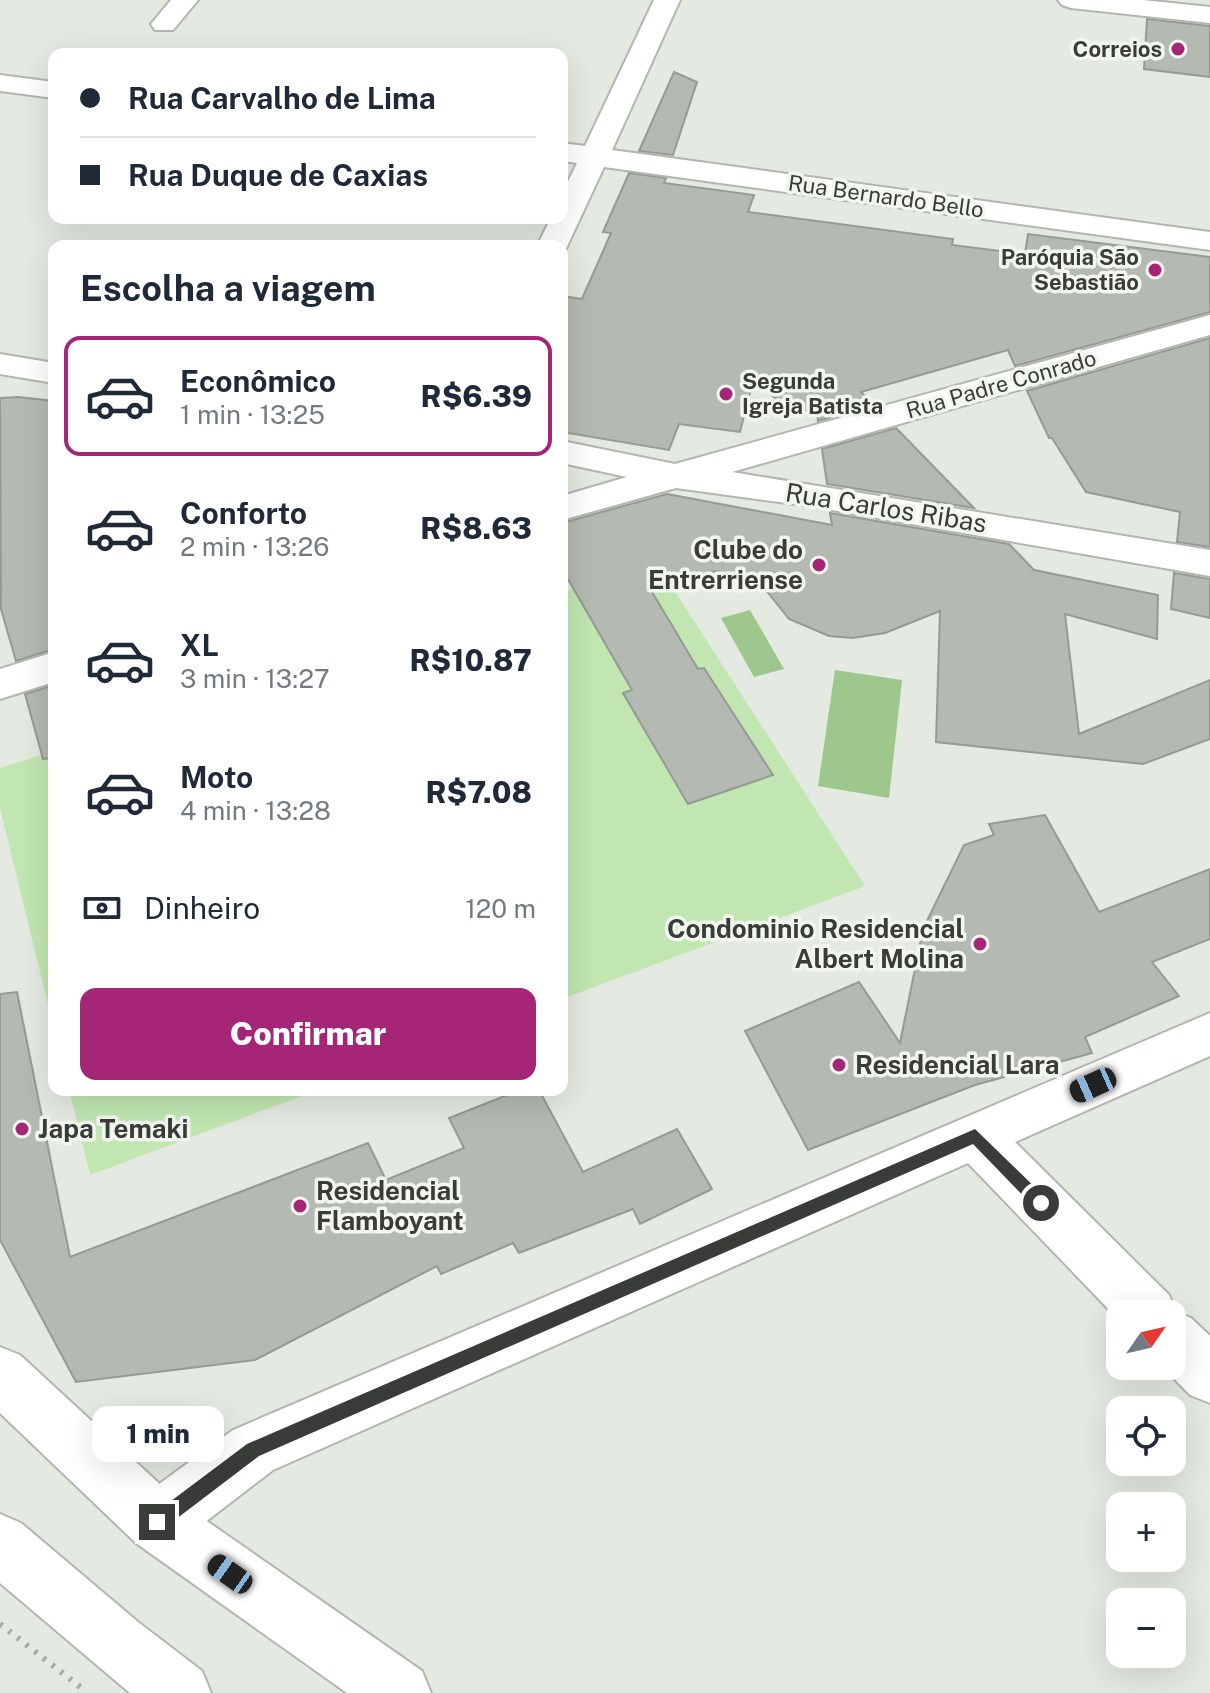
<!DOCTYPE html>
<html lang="pt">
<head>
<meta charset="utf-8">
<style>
  body { margin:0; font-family:"Public Sans",sans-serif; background:#f6f6f7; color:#1f2937; height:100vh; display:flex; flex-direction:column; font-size:30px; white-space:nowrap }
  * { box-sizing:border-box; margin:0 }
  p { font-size:26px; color:#747a83 }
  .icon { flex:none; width:44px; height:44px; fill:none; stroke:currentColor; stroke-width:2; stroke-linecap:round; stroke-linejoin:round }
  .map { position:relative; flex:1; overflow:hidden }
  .drawer { position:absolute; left:48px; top:240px; width:520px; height:856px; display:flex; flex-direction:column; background:#fff; border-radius:16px; box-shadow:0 8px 32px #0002 }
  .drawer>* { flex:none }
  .banner { position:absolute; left:48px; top:48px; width:520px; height:176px; border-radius:16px; box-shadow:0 8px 32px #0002; display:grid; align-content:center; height:176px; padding:0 32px; background:#fff }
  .needle { width:52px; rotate:56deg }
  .controls { position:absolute; left:1106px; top:1300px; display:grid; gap:16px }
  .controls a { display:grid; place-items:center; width:80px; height:80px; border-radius:16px; background:#fff; box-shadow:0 8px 32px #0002; font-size:40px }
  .end { position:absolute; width:36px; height:36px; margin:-18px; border:10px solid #3a3c39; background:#fff; box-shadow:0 0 0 4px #fff }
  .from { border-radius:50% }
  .bubble { position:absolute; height:56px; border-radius:16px; background:#fff; box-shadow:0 8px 32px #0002; font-size:26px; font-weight:800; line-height:56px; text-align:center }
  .car { position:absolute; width:24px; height:48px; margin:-24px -12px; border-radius:10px; box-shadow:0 0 6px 2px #0007; background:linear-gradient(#222 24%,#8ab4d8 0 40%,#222 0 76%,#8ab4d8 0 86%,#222 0) }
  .banner b { display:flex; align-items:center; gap:28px; height:76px; font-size:30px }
  .banner b+b { border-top:2px solid #e0e1e3 }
  .banner i { width:20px; height:20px; background:#1f2937 }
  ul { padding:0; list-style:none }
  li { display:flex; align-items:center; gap:24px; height:120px; margin:0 16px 12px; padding:0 16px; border:4px solid transparent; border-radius:16px }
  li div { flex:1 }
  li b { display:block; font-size:30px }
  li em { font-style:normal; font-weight:800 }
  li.on { border-color:#a52677 }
  li>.icon { width:72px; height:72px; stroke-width:1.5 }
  h2 { padding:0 32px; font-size:36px; line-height:96px }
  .pay { display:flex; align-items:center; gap:20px; height:88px; padding:0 32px; font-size:30px }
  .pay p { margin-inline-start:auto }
  .primary-button { display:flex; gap:16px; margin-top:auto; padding:16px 32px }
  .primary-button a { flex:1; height:92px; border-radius:16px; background:#a52677; color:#fff; font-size:32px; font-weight:800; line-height:92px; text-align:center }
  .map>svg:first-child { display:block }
  .green { fill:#c1e6b2 }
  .water { fill:#9dc78c }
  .building { fill:#b4bab2; stroke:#959a93; stroke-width:2 }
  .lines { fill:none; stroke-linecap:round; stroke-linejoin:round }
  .minor-casing { stroke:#b1b7af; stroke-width:4 }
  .major-casing { stroke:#b1b7af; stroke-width:4 }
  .path { stroke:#a6aba4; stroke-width:6; stroke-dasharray:3 8; stroke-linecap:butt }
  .minor { fill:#fff; fill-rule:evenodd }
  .major { fill:#fff; fill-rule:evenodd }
  .route { fill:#3a3c39 }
  .poi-dot { fill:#a52677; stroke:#f1f7ef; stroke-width:3 }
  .labels { text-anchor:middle; stroke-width:7; stroke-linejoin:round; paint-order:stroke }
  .far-poi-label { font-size:22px; font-weight:bold; fill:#3a3c39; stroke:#f1f7ef; text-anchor:end }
  .far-street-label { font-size:22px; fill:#3a3c39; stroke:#f1f7ef }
  .street-label { font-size:26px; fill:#3a3c39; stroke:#f1f7ef }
  .poi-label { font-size:26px; font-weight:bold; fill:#3a3c39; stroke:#f1f7ef; text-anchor:start }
</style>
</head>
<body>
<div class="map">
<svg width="1210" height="1693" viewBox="0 0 1210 1693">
  <rect width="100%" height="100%" fill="#e4eae1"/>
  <g class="green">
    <polygon points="656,562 865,886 562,999 562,592"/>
    <polygon points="54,751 54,1029 0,808 0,768"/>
    <polygon points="69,1090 318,1090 90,1175"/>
  </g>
  <g class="water">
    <polygon points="750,610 784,669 754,677 721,618"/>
    <polygon points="835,670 902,680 889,798 818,786"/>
  </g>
  <g class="building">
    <polygon points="1147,19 1210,26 1210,77 1144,69"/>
    <polygon points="674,72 697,82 673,155 639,151"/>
    <polygon points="629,173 666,178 664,183 754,195 748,212 953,239 952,245 1025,254 1028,234 1210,257 1210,312 1015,366 1008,350 861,392 874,405 818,421 816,407 792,415 754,377 740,432 679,424 669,450 562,432 562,296 582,299 611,233 603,232"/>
    <polygon points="1210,338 1210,547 1177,542 1180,512 1086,492 1052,438 1049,438 1027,391"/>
    <polygon points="18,397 54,401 54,649 16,661 1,609 0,398"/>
    <polygon points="896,428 974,508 827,484 822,449"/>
    <polygon points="667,494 832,525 830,513 1009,544 1034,570 1158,595 1157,639 1065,614 1079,734 1210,680 1210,739 1143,764 936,742 940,611 885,633 853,638 829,636 789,619 765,589 716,571 652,592 698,669 704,668 773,775 688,804 623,693 632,690 562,569 562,523"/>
    <polygon points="1174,573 1210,579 1210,618 1171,609"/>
    <polygon points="54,685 54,758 43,759 25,694"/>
    <polygon points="1045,815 1099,912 1210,869 1210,939 1152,962 1179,996 1085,1037 1092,1053 975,1085 808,1150 745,1031 859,982 900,1043 923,929 964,845 994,835 989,824"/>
    <polygon points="17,992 70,1257 368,1143 386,1180 464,1148 449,1118 520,1090 539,1090 583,1172 677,1129 712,1189 640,1224 633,1209 519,1253 513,1243 441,1274 437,1266 255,1360 76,1382 0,1240 0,994"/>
  </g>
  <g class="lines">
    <defs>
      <g id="minor">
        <polygon points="171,0 198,0 173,30 155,30 151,24"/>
        <polygon points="654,0 680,0 612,150 1210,232 1210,250 604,167 564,253 562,246 537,246 551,218 562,218 562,194 577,163 562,161 562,143 585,146"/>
        <polygon points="1058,0 1143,0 1210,7 1210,23 1071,8 1062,5"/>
        <polygon points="0,75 54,82 54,98 0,91"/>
        <polygon points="1210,315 1210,335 732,472 1210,550 1210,576 809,506 676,488 562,520 562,496 627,477 562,463 562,441 675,464"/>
        <polygon points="0,354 54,363 54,383 0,374"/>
        <polygon points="54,652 54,682 0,699 0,669"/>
        <polygon points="1210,1013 1210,1056 1015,1142 1169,1295 1176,1312 1191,1318 1210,1336 1210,1403 1190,1395 1162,1366 1172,1366 1172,1314 1120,1314 1120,1321 968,1163 273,1470 178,1543 157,1551 136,1543 128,1522 136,1501 233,1430"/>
      </g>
      <g id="major">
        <polygon points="0,1347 20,1355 178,1501 422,1671 431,1693 347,1693 136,1543 0,1413"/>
        <polygon points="0,1514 21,1523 138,1622 202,1671 211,1693 130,1693 0,1583"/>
      </g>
    </defs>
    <use href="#minor" class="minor-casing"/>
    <use href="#major" class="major-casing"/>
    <polyline class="path" points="0,1624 84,1690"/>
    <use href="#minor" class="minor"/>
    <use href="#major" class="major"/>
  </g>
  <polygon class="route" points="975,1129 1046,1198 1046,1208 1035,1208 973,1144 259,1456 163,1529 157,1531 151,1529 148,1522 151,1516 247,1444"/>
  <g class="poi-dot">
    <circle cx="1178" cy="49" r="8"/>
    <circle cx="1155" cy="270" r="8"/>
    <circle cx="726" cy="394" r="8"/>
    <circle cx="819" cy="565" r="8"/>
    <circle cx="980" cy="944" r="8"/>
    <circle cx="839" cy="1065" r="8"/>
    <circle cx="22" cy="1129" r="8"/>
    <circle cx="300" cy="1206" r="8"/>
  </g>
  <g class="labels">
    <g class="far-poi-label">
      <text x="1162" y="57">Correios</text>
      <text x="1139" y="265">Paróquia São<tspan x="1139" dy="25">Sebastião</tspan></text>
      <text x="742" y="389" text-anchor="start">Segunda<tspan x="742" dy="25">Igreja Batista</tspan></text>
    </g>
    <g class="far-street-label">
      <text transform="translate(886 196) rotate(8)" y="8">Rua Bernardo Bello</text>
      <text transform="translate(1001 384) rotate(-16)" y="8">Rua Padre Conrado</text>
    </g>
    <g class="street-label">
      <text transform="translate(886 508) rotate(9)" y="9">Rua Carlos Ribas</text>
    </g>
    <g class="poi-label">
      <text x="803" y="559" text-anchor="end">Clube do<tspan x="803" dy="30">Entrerriense</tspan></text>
      <text x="964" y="938" text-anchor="end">Condominio Residencial<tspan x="964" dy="30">Albert Molina</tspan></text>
      <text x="855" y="1074">Residencial Lara</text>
      <text x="38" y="1138">Japa Temaki</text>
      <text x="316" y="1200">Residencial<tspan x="316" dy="30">Flamboyant</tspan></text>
    </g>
  </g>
</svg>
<div class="controls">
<a><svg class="needle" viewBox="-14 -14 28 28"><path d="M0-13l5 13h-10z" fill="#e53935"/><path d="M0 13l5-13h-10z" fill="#747a83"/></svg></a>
<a><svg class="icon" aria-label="locate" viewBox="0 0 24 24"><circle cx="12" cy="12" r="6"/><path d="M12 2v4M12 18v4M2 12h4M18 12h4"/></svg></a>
<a>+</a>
<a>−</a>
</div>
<i class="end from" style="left:1041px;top:1203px"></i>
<i class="end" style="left:157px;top:1522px"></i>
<div class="bubble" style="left:92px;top:1406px;width:132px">1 min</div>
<i class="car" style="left:1093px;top:1085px;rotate:246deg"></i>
<i class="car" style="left:230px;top:1574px;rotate:305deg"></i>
<div class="banner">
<b><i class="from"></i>Rua Carvalho de Lima</b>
<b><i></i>Rua Duque de Caxias</b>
</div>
<section class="drawer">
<h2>Escolha a viagem</h2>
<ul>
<li class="on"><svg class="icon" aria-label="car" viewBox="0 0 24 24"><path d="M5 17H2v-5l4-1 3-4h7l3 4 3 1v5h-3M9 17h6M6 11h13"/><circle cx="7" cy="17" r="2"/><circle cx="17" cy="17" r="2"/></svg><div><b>Econômico</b><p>1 min · 13:25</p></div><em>R$6.39</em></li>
<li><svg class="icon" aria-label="car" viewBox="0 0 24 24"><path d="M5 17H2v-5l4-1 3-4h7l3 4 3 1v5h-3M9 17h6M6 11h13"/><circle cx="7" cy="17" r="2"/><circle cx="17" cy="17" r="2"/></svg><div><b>Conforto</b><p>2 min · 13:26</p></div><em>R$8.63</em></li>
<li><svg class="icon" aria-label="car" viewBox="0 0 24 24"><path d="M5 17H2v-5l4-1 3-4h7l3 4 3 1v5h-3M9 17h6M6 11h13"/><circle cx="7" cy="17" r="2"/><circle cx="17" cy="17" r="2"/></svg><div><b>XL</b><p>3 min · 13:27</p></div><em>R$10.87</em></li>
<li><svg class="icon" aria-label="car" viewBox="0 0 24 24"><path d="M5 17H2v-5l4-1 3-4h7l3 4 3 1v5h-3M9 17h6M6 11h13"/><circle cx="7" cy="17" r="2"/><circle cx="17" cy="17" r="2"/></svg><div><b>Moto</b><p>4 min · 13:28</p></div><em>R$7.08</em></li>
</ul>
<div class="pay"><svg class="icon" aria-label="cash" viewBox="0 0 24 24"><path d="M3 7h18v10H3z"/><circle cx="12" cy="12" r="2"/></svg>Dinheiro<p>120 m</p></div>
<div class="primary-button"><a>Confirmar</a></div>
</section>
</div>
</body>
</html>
